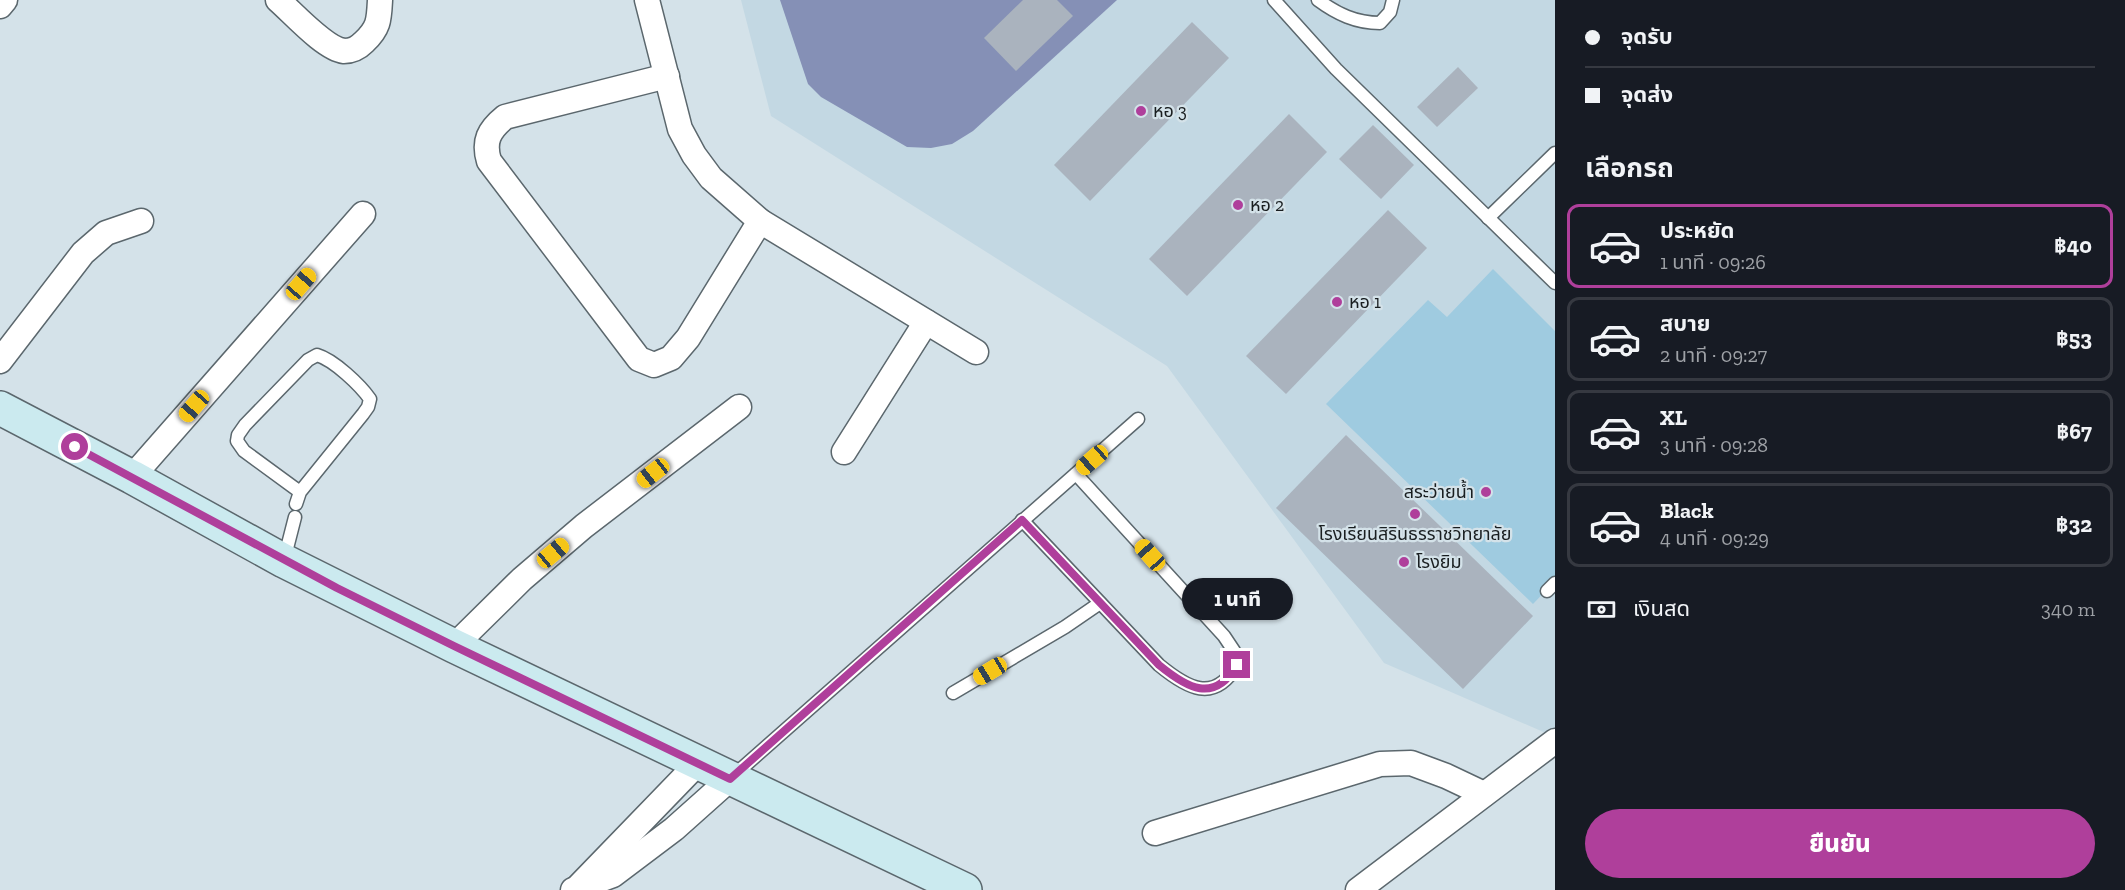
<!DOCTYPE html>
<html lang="th">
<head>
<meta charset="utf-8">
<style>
  body { margin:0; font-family:"Zilla Slab","Noto Sans Thai",serif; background:#242831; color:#f1f3f6; height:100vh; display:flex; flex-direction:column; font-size:22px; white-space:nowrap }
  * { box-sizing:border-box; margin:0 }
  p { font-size:20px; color:#9ea1a6 }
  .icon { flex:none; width:33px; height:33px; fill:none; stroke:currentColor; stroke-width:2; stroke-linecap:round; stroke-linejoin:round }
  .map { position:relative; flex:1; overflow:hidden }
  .panel { display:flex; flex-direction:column; background:#171b24; width:570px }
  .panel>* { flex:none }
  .hud { display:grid; align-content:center; height:132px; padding:0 30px; background:#171b24 }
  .end { position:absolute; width:27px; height:27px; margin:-14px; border:8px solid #af3f9b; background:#fff; box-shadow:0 0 0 3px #fff }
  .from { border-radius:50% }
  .bubble { position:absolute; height:42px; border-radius:21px; background:#171b24; box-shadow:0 2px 4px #0004; font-size:20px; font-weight:800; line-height:42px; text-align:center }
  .car { position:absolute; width:18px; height:36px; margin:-18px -9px; border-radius:8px; box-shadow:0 0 4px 2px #0007; background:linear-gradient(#f5c518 24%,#345 0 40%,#f5c518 0 76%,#345 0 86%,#f5c518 0) }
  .hud b { display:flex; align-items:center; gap:21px; height:57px; font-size:22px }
  .hud b+b { border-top:2px solid #363941 }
  .hud i { width:15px; height:15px; background:#f1f3f6 }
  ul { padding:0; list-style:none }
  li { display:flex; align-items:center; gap:18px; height:84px; margin:0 12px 9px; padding:0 18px; border:3px solid #363941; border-radius:12px }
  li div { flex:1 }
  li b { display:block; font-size:22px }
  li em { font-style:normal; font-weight:800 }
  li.on { border-color:#af3f9b }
  li>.icon { width:54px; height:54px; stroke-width:1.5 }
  h2 { padding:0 30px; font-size:27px; line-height:72px }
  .pay { display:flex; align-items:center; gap:15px; height:66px; padding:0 30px; font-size:22px }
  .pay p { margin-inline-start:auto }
  .action { display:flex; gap:12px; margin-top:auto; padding:12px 30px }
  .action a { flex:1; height:69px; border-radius:36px; background:#af3f9b; color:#fff; font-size:24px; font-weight:800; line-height:69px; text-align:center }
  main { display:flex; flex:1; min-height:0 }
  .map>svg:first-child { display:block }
  .built { fill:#c3d8e3 }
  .green { fill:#9fcbe0 }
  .water { fill:#8590b6 }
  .building { fill:#aab3be }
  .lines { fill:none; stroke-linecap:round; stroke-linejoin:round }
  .service-casing { stroke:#5b676d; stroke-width:15 }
  .minor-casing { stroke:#5b676d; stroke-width:27 }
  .secondary-casing { stroke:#5b676d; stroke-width:36 }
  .service { stroke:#fff; stroke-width:12 }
  .minor { stroke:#fff; stroke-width:24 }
  .secondary { stroke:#cbeaef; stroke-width:33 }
  .route { stroke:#af3f9b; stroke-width:8 }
  .poi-dot { fill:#af3f9b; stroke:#d4e2e9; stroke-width:2 }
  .labels { text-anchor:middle; stroke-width:4.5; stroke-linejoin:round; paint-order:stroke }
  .poi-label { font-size:18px; fill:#191e20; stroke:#d4e2e9; text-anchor:start }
</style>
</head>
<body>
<main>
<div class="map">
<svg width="1555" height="890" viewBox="0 0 1555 890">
  <rect width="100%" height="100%" fill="#d4e2e9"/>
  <polygon class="built" points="741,0 1555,0 1555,737 1384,663 1167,366 771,116"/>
  <polygon class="green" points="1493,269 1555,331 1555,581 1533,604 1326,404 1428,300 1447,317"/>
  <polygon class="water" points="780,0 1117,0 973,131 952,144 931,148 907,147 821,97 808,84"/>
  <g class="building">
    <polygon points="1023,0 1057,0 1073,16 1016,71 984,38"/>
    <polygon points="1192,22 1229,58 1090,201 1054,165"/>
    <polygon points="1458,67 1478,88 1437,127 1417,107"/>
    <polygon points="1289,114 1327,152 1187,296 1149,259"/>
    <polygon points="1373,125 1414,165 1381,199 1339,159"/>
    <polygon points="1388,210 1427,248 1286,394 1246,356"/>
    <polygon points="1346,435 1533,616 1463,689 1276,508"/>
  </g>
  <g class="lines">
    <defs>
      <g id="service">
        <polyline points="1274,0 1336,69 1555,283"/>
        <path d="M1318,0C1337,14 1356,23 1380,23L1390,12L1393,0"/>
        <polyline points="1488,218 1555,153"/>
        <path d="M296,504L300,492L363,414L368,407L370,399C360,385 334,360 317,355L308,360L245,425L238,435L237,441L244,451L300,492"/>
        <path d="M1022,520L1159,665C1187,688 1214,704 1237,665L1234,651L1224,636L1076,474"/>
        <polyline points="284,560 295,517"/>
        <polyline points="1547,591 1555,583"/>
        <polyline points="953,693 1065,627 1100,603"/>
        <polyline points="732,777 1138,419"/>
      </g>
      <g id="minor">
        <path d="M278,0C293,13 325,49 344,51C353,51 358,48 364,42C379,28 379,20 380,0"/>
        <polyline points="647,0 680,129 694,155 711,178 760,221 976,352"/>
        <polyline points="0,6 5,0"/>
        <path d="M667,76L505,117C489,130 483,141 489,161L639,359L654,365L671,358L688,338L760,221"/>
        <polyline points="0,361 83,253 106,233 141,221"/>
        <polyline points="844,452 926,322"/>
        <polyline points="132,477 363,214"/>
        <polyline points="454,646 522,579 584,526 739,407"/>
        <polyline points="1155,833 1380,764 1411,763 1446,776 1484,794"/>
        <polyline points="579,886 698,763"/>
        <polyline points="573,890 613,875 674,829 730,779"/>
        <polyline points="1358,890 1555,741"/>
      </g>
      <polyline id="secondary" points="0,408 132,477 284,561 454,646 965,890"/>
    </defs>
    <use href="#service" class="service-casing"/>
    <use href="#minor" class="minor-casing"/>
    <use href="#secondary" class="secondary-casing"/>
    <use href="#service" class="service"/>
    <use href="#minor" class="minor"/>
    <use href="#secondary" class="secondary"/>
  </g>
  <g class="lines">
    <path class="route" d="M75,447L337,588L454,646L730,779L1022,520L1159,665C1187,688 1214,704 1237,665"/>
  </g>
  <g class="poi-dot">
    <circle cx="1141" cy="111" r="6"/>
    <circle cx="1238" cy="205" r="6"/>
    <circle cx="1337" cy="302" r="6"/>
    <circle cx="1486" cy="492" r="6"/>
    <circle cx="1415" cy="514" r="6"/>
    <circle cx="1404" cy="562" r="6"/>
  </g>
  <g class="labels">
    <g class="poi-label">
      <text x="1153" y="117">หอ 3</text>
      <text x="1250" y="211">หอ 2</text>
      <text x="1349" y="308">หอ 1</text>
      <text x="1474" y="498" text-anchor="end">สระว่ายน้ำ</text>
      <text x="1415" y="540" text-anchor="middle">โรงเรียนสิรินธรราชวิทยาลัย</text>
      <text x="1416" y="568">โรงยิม</text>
    </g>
  </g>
</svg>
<i class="end from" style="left:75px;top:447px"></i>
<i class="end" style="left:1237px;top:665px"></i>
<div class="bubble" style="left:1182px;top:578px;width:111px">1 นาที</div>
<i class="car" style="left:301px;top:284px;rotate:41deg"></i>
<i class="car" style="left:194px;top:406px;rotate:221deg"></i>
<i class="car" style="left:1092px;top:460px;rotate:229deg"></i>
<i class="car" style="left:653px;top:473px;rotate:232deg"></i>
<i class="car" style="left:553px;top:553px;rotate:50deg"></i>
<i class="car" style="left:1150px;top:555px;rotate:318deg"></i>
<i class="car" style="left:990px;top:671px;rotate:239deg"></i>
</div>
<section class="panel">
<div class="hud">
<b><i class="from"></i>จุดรับ</b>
<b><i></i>จุดส่ง</b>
</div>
<h2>เลือกรถ</h2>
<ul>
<li class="on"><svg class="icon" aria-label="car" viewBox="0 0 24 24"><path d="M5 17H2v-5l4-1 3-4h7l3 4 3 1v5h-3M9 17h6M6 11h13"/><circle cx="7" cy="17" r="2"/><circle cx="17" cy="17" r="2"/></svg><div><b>ประหยัด</b><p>1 นาที · 09:26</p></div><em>฿40</em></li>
<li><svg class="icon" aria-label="car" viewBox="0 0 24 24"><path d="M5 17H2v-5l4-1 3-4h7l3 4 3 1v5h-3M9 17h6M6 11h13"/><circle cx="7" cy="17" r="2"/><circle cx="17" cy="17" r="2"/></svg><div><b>สบาย</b><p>2 นาที · 09:27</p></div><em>฿53</em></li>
<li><svg class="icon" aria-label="car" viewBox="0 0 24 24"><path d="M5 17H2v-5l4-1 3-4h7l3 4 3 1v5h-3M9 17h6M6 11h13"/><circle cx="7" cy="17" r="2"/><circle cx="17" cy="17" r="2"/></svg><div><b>XL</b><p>3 นาที · 09:28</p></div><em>฿67</em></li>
<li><svg class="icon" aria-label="car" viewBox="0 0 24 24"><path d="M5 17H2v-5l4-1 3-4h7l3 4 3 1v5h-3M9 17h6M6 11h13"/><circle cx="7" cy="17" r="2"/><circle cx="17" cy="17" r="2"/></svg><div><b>Black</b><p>4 นาที · 09:29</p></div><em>฿32</em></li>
</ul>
<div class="pay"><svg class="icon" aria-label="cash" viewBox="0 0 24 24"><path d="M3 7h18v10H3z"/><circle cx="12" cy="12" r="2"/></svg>เงินสด<p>340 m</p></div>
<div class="action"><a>ยืนยัน</a></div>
</section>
</main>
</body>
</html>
